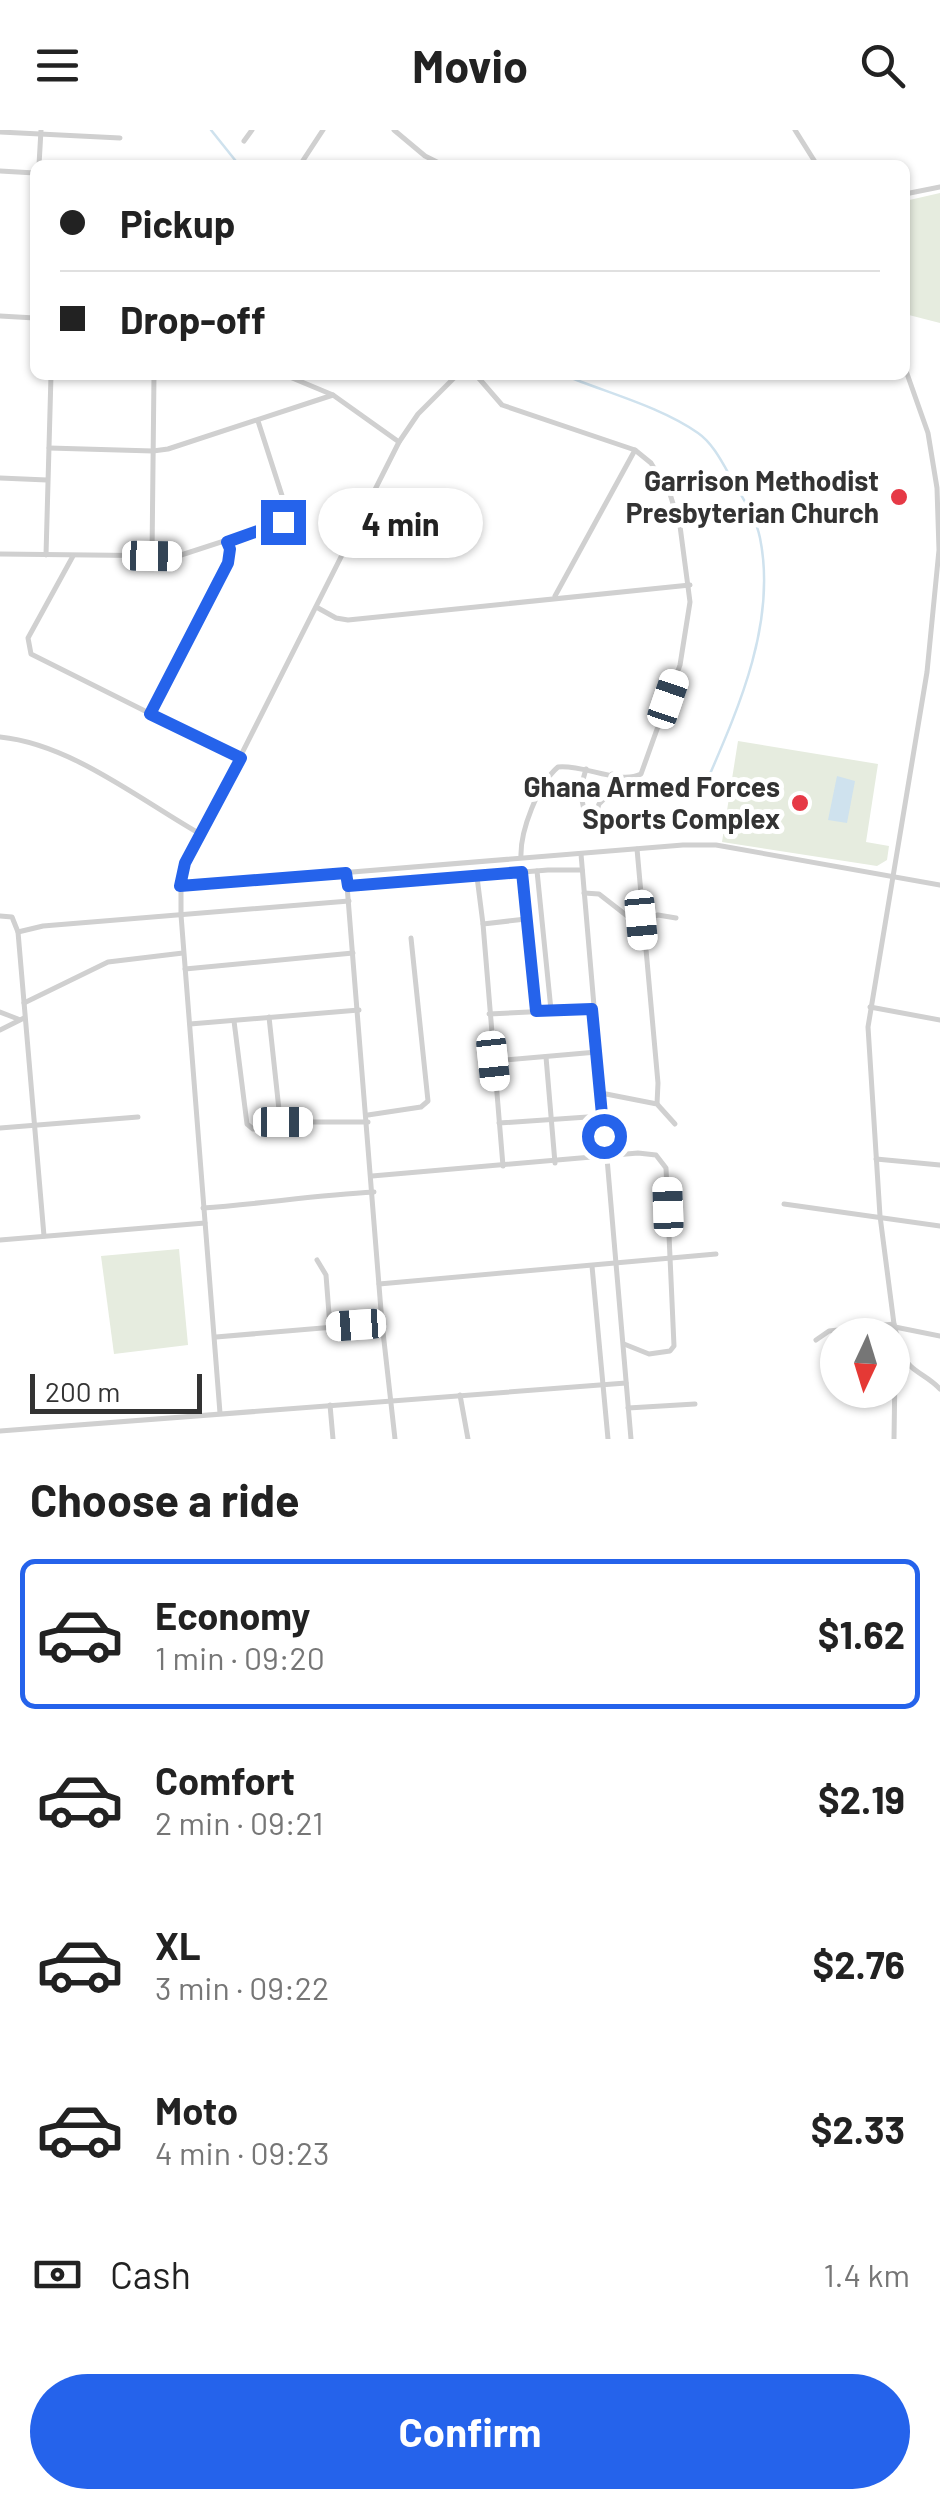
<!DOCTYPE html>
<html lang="en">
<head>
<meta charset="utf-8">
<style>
  body { margin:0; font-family:Barlow,sans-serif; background:#f2f2f2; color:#222; height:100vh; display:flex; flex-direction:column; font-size:38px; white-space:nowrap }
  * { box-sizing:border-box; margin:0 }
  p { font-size:32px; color:#767676 }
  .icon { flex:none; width:55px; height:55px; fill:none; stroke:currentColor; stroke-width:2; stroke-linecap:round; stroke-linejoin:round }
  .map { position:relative; height:1309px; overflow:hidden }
  .drawer { display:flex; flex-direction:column; background:#fff; flex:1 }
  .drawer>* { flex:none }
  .guide { position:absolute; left:30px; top:30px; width:880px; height:220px; border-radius:15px; box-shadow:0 2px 8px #0004; display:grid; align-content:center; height:220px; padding:0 30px; background:#fff }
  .needle { width:65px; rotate:184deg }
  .tools { position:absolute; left:820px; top:1188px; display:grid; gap:20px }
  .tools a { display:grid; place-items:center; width:90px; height:90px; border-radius:50%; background:#fff; box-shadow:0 2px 8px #0004; font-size:50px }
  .scale { position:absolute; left:30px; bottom:25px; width:172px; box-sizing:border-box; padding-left:10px; border:5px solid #333; border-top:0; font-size:28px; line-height:35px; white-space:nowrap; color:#333; -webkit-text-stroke:8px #fff; paint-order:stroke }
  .end { position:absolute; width:45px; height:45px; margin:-22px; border:12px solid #2563eb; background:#fff; box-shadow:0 0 0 5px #fff }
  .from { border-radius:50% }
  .bubble { position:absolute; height:70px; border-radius:35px; background:#fff; box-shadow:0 2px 8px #0004; font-size:32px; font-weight:700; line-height:70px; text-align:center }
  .car { position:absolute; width:30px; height:60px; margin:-30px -15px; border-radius:12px; box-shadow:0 0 8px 2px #0007; background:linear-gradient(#fff 24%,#345 0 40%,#fff 0 76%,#345 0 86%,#fff 0) }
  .guide b { display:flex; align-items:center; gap:35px; height:95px; font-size:38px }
  .guide b+b { border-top:2px solid #e0e0e0 }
  .guide i { width:25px; height:25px; background:#222 }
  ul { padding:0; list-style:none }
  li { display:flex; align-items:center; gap:30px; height:150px; margin:0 20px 15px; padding:0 10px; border:5px solid transparent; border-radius:15px }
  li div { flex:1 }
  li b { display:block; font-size:38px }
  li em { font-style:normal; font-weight:700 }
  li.on { border-color:#2563eb }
  li>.icon { width:90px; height:90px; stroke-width:1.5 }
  h2 { padding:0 30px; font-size:45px; line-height:120px }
  .pay { display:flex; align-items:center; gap:25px; height:110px; padding:0 30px; font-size:38px }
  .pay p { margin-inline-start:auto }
  .action { display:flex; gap:20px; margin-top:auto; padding:20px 30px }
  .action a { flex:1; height:115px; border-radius:60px; background:#2563eb; color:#fff; font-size:40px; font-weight:700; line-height:115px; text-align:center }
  header { display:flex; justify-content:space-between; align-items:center; height:130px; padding:0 30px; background:#fff; font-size:45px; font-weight:700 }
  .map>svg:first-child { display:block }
  .green { fill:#e6ecdf }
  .water { fill:#cfe2ee }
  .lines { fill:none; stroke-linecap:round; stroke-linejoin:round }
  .stream { stroke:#cfe2ee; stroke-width:2.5 }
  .street { stroke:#d0d0d0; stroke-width:5 }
  .route { stroke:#2563eb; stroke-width:12 }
  .poi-dot { fill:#e63946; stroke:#fff; stroke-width:4 }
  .labels { text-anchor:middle; stroke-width:10; stroke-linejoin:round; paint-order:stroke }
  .poi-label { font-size:28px; font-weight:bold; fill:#333; stroke:#fff; text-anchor:end }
</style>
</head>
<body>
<header><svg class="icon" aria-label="menu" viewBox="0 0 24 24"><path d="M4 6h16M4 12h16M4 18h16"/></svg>Movio<svg class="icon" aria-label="search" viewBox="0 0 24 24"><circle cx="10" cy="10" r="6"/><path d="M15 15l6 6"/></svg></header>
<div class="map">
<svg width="940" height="1309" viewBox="0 0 940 1309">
  <rect width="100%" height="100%" fill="#fff"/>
  <g class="green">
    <polygon points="940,63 940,193 905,184 905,71"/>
    <polygon points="738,611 878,634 866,712 889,716 887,730 877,736 722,712"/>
    <polygon points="179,1119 188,1215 114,1224 101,1126"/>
  </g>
  <polygon class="water" points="837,646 855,651 847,693 828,690"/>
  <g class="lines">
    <g class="stream">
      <polyline points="211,0 239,35"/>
      <path d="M564,245C607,263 659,276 698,303C714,314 724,336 734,353C744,370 756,388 760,408C778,497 734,588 700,667"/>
    </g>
    <g class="street">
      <polyline points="394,0 425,26 443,35"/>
      <polyline points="795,0 817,35"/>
      <polyline points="0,2 120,8"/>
      <polyline points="244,11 252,0"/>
      <polyline points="39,35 41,0"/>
      <polyline points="300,35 323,0"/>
      <polyline points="0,41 35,43"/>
      <polyline points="905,64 940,57"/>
      <polyline points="0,186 35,188"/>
      <polyline points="285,245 333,265 399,312"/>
      <path d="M476,245L502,275L635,320L651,333L670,364L680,396L690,472L680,535L641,644C619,655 583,634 558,637C538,654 520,701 521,727"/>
      <polyline points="49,318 153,321 168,319 333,265"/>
      <polyline points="0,348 47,350"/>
      <polyline points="0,424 178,426 283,392 287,381 258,291"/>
      <polyline points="46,425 51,245"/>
      <polyline points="73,426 28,508 31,524 241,629"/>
      <polyline points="152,426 154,245"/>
      <polyline points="555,466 635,320"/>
      <polyline points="318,478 336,488 348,490 690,455"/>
      <polyline points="151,584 228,433 230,426 227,412"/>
      <path d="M0,607C71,614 140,670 202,705"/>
      <polyline points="586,639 580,660 586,690 594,690 599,674 611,662 612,644"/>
      <polyline points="637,719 658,953 657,974"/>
      <polyline points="581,724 631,1309"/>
      <polyline points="537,741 551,880"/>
      <polyline points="346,743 382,1193 395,1309"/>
      <polyline points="477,747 483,794"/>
      <polyline points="181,756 683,715 716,715 940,755"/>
      <polyline points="347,756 548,740 582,740"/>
      <polyline points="584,763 599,764 635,792 658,785 676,788"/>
      <polyline points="0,786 12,787 18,802 44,1106"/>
      <polyline points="526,789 536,881"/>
      <polyline points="18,802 43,796 349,771"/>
      <polyline points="185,839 353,823"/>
      <polyline points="24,873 108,832 183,823"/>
      <polyline points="870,877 940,890"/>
      <polyline points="0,882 18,889"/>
      <polyline points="489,884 593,879"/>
      <polyline points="269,887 280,989 283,992 368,992"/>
      <polyline points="234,891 247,994 253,999 283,992"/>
      <polyline points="190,894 359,880"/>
      <polyline points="0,900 24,888"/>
      <polyline points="546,927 555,1033"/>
      <polyline points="493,931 597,922"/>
      <polyline points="601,963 657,974 675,994"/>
      <polyline points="368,985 421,977 428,971 411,808"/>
      <polyline points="499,993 602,986"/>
      <polyline points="0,998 138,987"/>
      <polyline points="876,1029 940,1035"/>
      <polyline points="503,1036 483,794 526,789 522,742"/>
      <polyline points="372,1046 638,1023 656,1025 666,1038 674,1216 670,1221 649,1224 624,1214"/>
      <polyline points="784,1074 940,1096"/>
      <path d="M203,1078C261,1074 316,1065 374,1062"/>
      <polyline points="0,1110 205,1093"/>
      <polyline points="317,1130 326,1145 330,1197"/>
      <polyline points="592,1136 608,1309"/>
      <polyline points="379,1154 716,1124"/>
      <polyline points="895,1197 940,1206"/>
      <polyline points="216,1207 382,1193"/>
      <polyline points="816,1210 829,1201 894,1194"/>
      <path d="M901,1223C910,1242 926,1244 940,1259"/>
      <polyline points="460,1265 468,1309"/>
      <polyline points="330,1275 333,1309"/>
      <polyline points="628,1278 695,1274"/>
      <polyline points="220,1283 181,785 181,744 399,312 418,284 457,245"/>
      <polyline points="0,1301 626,1253"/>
      <polyline points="894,1309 895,1241 901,1223 894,1194 880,1086 868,897 927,542 939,420 937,358 928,303 905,238"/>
    </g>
  </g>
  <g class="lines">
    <polyline class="route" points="283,392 227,412 230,419 228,433 150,584 241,628 185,733 180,756 346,743 348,756 522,742 536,881 592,879 604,1006"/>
  </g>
  <g class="poi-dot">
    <circle cx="899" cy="367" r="10"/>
    <circle cx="800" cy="673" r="10"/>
  </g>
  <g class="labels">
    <g class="poi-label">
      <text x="879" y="361">Garrison Methodist<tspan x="879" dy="32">Presbyterian Church</tspan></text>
      <text x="780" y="667">Ghana Armed Forces<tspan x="780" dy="32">Sports Complex</tspan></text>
    </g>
  </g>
</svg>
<div class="tools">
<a><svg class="needle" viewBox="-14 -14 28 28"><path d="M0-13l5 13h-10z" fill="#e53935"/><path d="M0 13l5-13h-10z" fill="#767676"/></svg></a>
</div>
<div class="scale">200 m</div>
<i class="end from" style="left:604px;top:1006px"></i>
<i class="end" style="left:283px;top:392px"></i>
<div class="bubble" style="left:318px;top:358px;width:165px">4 min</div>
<i class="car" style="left:152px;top:426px;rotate:91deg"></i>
<i class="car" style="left:668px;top:569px;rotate:19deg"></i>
<i class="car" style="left:641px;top:790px;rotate:175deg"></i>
<i class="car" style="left:493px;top:931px;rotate:174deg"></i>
<i class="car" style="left:283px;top:992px;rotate:90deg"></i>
<i class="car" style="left:668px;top:1077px;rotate:358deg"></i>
<i class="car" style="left:356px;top:1195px;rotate:266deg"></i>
<div class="guide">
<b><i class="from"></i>Pickup</b>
<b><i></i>Drop-off</b>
</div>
</div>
<section class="drawer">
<h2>Choose a ride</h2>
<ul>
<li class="on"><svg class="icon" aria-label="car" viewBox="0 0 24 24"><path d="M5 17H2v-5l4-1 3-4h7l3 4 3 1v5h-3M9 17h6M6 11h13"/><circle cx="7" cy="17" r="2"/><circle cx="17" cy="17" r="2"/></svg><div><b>Economy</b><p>1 min · 09:20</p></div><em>$1.62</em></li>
<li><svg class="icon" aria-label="car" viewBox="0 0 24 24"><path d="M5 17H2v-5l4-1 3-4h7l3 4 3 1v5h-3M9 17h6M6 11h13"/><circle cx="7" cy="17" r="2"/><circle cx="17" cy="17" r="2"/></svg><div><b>Comfort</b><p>2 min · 09:21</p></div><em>$2.19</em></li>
<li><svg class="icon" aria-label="car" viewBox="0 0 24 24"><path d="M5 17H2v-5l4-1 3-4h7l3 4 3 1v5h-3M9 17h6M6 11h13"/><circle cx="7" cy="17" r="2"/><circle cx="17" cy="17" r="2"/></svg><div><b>XL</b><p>3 min · 09:22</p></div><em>$2.76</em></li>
<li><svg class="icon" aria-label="car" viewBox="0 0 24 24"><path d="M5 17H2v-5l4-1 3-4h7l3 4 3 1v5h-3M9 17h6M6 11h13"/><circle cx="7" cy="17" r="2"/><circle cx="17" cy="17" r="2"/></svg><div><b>Moto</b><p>4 min · 09:23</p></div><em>$2.33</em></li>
</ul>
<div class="pay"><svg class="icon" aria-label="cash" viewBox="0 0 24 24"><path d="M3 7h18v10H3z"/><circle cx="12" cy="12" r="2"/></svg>Cash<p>1.4 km</p></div>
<div class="action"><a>Confirm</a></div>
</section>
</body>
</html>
